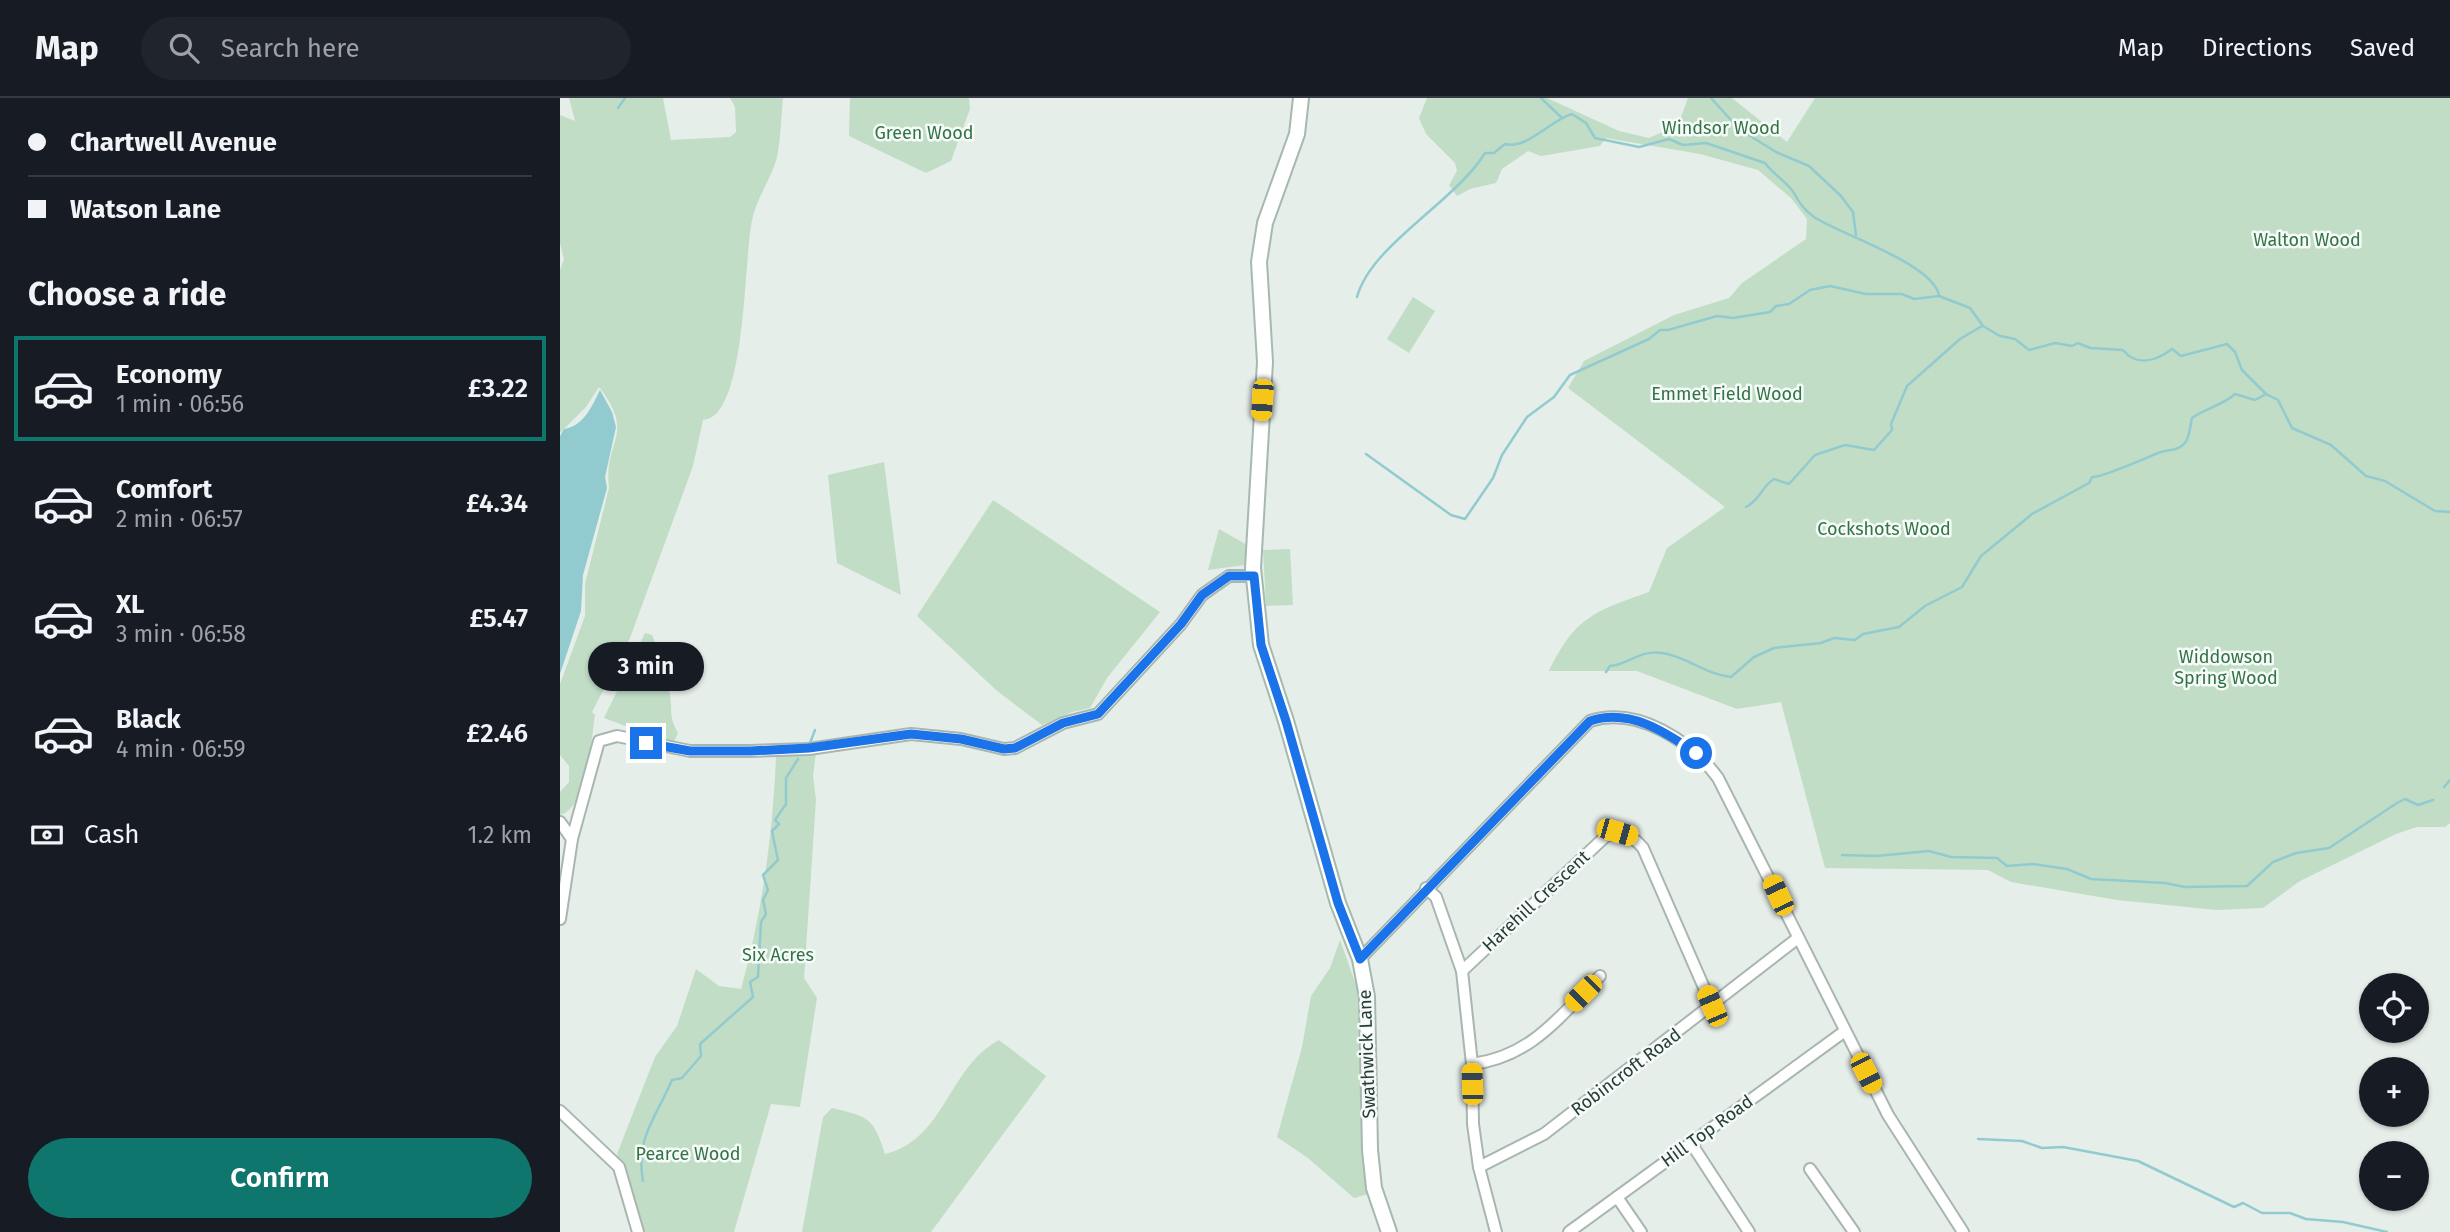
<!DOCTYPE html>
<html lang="en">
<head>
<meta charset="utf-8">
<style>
  body { margin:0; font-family:"Fira Sans",sans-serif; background:#20242c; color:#f1f3f6; height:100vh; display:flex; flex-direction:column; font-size:26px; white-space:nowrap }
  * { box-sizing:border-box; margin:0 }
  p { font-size:23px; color:#9ea1a6 }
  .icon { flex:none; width:38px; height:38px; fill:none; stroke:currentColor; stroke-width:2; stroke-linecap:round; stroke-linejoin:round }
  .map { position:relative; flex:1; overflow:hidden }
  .panel { display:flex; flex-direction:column; background:#171b24; width:560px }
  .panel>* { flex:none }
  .guide { display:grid; align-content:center; height:154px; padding:0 28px; background:#171b24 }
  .tools { position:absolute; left:1799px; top:875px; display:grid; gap:14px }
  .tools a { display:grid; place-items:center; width:70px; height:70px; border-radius:50%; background:#171b24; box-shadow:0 2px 5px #0004; font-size:35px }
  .end { position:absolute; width:32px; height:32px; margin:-16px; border:9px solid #1a73e8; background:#fff; box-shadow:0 0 0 4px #fff }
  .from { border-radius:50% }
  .bubble { position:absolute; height:49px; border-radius:24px; background:#171b24; box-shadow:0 2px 5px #0004; font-size:23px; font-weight:600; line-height:49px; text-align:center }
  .car { position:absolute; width:21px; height:42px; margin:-21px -10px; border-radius:9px; box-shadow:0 0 5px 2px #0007; background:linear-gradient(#f5c518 24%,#345 0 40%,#f5c518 0 76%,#345 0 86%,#f5c518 0) }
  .guide b { display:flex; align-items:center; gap:24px; height:66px; font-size:26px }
  .guide b+b { border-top:2px solid #363941 }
  .guide i { width:18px; height:18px; background:#f1f3f6 }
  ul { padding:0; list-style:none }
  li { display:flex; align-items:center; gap:21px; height:105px; margin:0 14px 10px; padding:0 14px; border:4px solid transparent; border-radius:0px }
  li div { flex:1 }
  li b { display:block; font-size:26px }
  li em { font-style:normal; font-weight:600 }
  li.active { border-color:#0f766e }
  li>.icon { width:63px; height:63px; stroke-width:1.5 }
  h2 { padding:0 28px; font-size:32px; line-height:84px }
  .pay { display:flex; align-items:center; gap:18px; height:77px; padding:0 28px; font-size:26px }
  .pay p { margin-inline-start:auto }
  .action { display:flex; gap:14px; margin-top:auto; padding:14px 28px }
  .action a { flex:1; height:80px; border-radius:42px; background:#0f766e; color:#fff; font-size:28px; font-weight:600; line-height:80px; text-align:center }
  header { display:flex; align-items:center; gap:42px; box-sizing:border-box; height:98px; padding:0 35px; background:#171b24; border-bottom:2px solid #363941 }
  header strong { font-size:33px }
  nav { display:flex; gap:38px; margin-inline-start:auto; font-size:24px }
  .search { width:490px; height:63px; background:#20242c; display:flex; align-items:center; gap:18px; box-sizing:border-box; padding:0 24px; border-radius:38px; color:#9ea1a6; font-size:26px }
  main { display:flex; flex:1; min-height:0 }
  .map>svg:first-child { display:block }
  .green { fill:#c1ddc6 }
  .water { fill:#92cbcf }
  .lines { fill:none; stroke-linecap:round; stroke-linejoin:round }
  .stream { stroke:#92cbcf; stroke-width:2.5 }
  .street-casing { stroke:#a9b6b0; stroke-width:14 }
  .secondary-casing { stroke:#a5b9b0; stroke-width:18 }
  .street { stroke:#fff; stroke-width:10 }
  .secondary { stroke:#fff; stroke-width:14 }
  .route { stroke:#1a73e8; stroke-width:9 }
  .labels { text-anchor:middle; stroke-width:5; stroke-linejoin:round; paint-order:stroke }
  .park-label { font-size:18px; fill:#327445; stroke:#f6faf8 }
  .street-label { font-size:18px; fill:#263f36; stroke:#f6faf8 }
</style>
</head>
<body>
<header>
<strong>Map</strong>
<div class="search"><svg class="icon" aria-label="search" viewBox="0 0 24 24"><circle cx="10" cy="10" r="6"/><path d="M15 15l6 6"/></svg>Search here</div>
<nav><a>Map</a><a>Directions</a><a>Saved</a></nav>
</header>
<main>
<section class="panel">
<div class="guide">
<b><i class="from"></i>Chartwell Avenue</b>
<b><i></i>Watson Lane</b>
</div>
<h2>Choose a ride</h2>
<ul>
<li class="active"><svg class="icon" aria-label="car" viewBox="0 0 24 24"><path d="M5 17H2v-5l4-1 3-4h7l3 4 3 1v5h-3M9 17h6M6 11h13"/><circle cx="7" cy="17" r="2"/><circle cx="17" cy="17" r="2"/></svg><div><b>Economy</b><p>1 min · 06:56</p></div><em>£3.22</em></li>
<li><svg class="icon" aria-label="car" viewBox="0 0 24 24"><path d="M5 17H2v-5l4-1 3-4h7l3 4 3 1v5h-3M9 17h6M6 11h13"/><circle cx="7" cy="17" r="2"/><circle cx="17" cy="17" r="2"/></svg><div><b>Comfort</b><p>2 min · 06:57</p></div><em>£4.34</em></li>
<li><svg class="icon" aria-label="car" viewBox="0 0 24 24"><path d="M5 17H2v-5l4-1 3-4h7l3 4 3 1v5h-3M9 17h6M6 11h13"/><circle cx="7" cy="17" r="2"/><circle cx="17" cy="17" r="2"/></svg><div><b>XL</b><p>3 min · 06:58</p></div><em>£5.47</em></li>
<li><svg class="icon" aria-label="car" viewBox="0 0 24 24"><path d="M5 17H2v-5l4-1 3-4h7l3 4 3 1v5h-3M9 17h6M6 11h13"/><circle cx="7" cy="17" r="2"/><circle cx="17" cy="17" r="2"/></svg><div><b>Black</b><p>4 min · 06:59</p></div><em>£2.46</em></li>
</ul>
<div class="pay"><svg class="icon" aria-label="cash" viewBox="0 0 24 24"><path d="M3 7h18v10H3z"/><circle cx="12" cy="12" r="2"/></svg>Cash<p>1.2 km</p></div>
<div class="action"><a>Confirm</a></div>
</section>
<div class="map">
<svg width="1890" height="1134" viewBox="0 0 1890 1134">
  <rect width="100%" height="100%" fill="#e6eeea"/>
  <g class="green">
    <path d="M9,0H103L111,42L170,39L176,34L175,9L170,0H223C221,19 221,40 217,59C212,79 198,98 193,118C183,154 188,320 143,322L133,368L70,540L32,614L35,617C31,642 28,709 0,717V694L9,684V668L0,657V586L25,518V486L49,390C43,341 77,338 39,289L26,309L0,335V172L4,161L0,145V17L15,23Z"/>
    <polygon points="290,0 409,0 410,11 391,63 366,75 289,38"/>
    <path d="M867,0H987L1059,33L1089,40L1118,27L1128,0H1172L1227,44L1255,0H1890V725L1885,729H1857L1836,736L1740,783L1703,810L1657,812L1557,802L1451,784L1428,772L1265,770L1221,604L1177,611L1077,573H989C1015,519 1035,513 1089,494L1107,450L1165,409L1008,290L1024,263L1114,217L1169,200L1182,185L1246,141L1247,121L1231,100L1198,72L1140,56L1046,40L1040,48L981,58L968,53L942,71L936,85L910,91L897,98L889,87L897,73L895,65L866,36L859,20Z"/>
    <polygon points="853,199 875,213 849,255 827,241"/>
    <polygon points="324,364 341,497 277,465 268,377"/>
    <polygon points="433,402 600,514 547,580 530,610 512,614 482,627 436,592 357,518"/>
    <polygon points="659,431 687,447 685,467 648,472"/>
    <polygon points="730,451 733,507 706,508 703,452"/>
    <path d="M85,535L92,537C101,557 106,575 110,597C113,615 108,616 118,635L113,646L44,620Z"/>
    <path d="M256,655L253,678L256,702L244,880L257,900L240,1009L211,1006L174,1134H82L57,1056L95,959L117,928L136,871L159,888L181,891C202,816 213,735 216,658Z"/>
    <polygon points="780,842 796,887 801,912 802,1050 809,1096 794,1100 748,1060 717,1039 742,949 751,898 770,870"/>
    <path d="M439,942L486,978L371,1134H242L263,1019L272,1010C309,1019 313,1019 325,1056C385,1042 388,969 439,942Z"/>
  </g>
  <path class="water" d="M40,292L52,314L56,329L45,379L47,390L23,477L21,513L0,576V338L4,331C24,328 32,308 40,292Z"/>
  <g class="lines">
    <g class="stream">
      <polyline points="981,0 1001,19"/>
      <polyline points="1151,0 1179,31 1216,54 1249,68 1281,98 1293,114 1296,137"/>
      <polyline points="58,10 65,0"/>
      <path d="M797,199C811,147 895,104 925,55H934L945,46C967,52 992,21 1012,16L1026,25L1035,40L1079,49L1109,41L1123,47L1146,45L1205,65C1212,75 1229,86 1234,95C1239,105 1244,112 1254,119C1281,137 1372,165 1379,197"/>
      <path d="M806,356L891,417L905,421L933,380L942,357L967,319L994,299L1010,277L1089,241L1100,232H1108L1157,218L1173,220L1210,214L1216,208L1229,206L1250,192L1270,188L1306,196H1342L1354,201L1379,198L1410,210L1423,228L1440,238L1455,241L1469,252L1495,245L1512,248L1518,245L1530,250L1563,252C1577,269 1596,263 1612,251L1621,258L1667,246L1675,254L1682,272L1706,296L1718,302L1732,330L1771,347L1806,378L1825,383L1875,413L1890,414"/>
      <path d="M1186,409C1200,402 1203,387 1214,381L1229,386L1255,357L1285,347L1314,352L1332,332L1331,326L1347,288L1400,241L1422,228"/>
      <path d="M1046,574L1050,568C1067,568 1079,551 1102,555C1126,558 1144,576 1171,579L1194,559L1214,550L1261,545L1274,540L1295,542L1303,536L1339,529L1365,508L1402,489L1421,458L1443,440L1472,416L1529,385L1532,379C1541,380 1586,360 1598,355C1606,352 1618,353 1624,346C1630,341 1630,327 1632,320C1644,311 1665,306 1675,296L1695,302L1706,296"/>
      <polyline points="243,646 250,645 255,632"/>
      <polyline points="1884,689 1890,682"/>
      <polyline points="1282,757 1316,758 1369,753 1391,759 1437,760 1447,768 1473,766 1507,771 1531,781 1605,785 1625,789 1687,788 1713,764 1736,755 1769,750 1837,705 1845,701 1858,707 1873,702"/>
      <polyline points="1418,1041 1462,1043 1482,1050 1503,1049 1578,1063 1674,1109 1683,1105 1702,1115 1730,1115 1746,1121 1783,1124 1827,1134"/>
      <path d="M83,1083C75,1040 96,1020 112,982L122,980L141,958L140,946L193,899L190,884L198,879L201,824L206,816L203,802L208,792L203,777L218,762L212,733L219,726L215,722L226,706V680L238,661"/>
    </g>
    <defs>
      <g id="street">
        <polyline points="0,724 12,741"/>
        <polyline points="866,790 876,799 902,873 912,966 913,1026 919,1069 936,1134"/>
        <polyline points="0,821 12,741 39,643 57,638 130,653 190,653 249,651 351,636 401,641 444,651 455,650 503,625 538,616 621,526 642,497 669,478 694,478"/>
        <path d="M800,861L1030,623C1077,608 1131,643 1158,680L1328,1017L1403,1134"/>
        <path d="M902,873L1046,738C1062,733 1072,737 1083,750L1152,908"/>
        <path d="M912,966C971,959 1000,918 1040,878"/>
        <polyline points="0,1013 59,1069 78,1134"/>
        <polyline points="1131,1045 1189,1134"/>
        <polyline points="919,1069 984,1036 1238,840"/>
        <polyline points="1250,1071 1294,1134"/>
        <polyline points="1057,1099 1081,1134"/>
        <polyline points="1009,1134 1285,933"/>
      </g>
      <polyline id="secondary" points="741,0 737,36 705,125 699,164 705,264 693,470 701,547 726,623 778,805 800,861 807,899 810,1052 814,1090 829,1134"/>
    </defs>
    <use href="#street" class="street-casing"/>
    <use href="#secondary" class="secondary-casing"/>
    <use href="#street" class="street"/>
    <use href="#secondary" class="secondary"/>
  </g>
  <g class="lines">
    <path class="route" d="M86,645L130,653H190L249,650L351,636L401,641L444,651L455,650L503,625L538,616L621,526L642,497L669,478H694L701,547L726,623L778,805L800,861L1030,623C1069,610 1104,633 1136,655"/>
  </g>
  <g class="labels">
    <g class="park-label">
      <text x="1161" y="36">Windsor Wood</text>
      <text x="364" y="41">Green Wood</text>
      <text x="1747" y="148">Walton Wood</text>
      <text x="1167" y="302">Emmet Field Wood</text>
      <text x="1324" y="437">Cockshots Wood</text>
      <text x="1666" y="565">Widdowson<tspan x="1666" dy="21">Spring Wood</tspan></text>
      <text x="218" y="863">Six Acres</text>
      <text x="128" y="1062">Pearce Wood</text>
    </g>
    <g class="street-label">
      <text transform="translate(976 803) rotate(-43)" y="6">Harehill Crescent</text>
      <text transform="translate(807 956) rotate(-92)" y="6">Swathwick Lane</text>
      <text transform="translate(1066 974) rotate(-37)" y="6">Robincroft Road</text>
      <text transform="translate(1147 1033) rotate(-36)" y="6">Hill Top Road</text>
    </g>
  </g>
</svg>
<div class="tools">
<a><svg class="icon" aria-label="locate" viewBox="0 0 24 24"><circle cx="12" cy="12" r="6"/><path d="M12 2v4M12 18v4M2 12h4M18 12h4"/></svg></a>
<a>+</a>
<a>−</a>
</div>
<i class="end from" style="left:1136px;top:655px"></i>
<i class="end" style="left:86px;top:645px"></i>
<div class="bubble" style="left:28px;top:544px;width:116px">3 min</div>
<i class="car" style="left:702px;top:302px;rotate:184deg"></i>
<i class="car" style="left:1057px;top:734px;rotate:106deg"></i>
<i class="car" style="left:1218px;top:797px;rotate:335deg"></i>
<i class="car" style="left:1023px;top:895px;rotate:225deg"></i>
<i class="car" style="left:1152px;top:908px;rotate:337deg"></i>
<i class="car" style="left:1306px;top:975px;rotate:153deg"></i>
<i class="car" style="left:912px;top:986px;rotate:358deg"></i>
</div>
</main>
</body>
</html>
